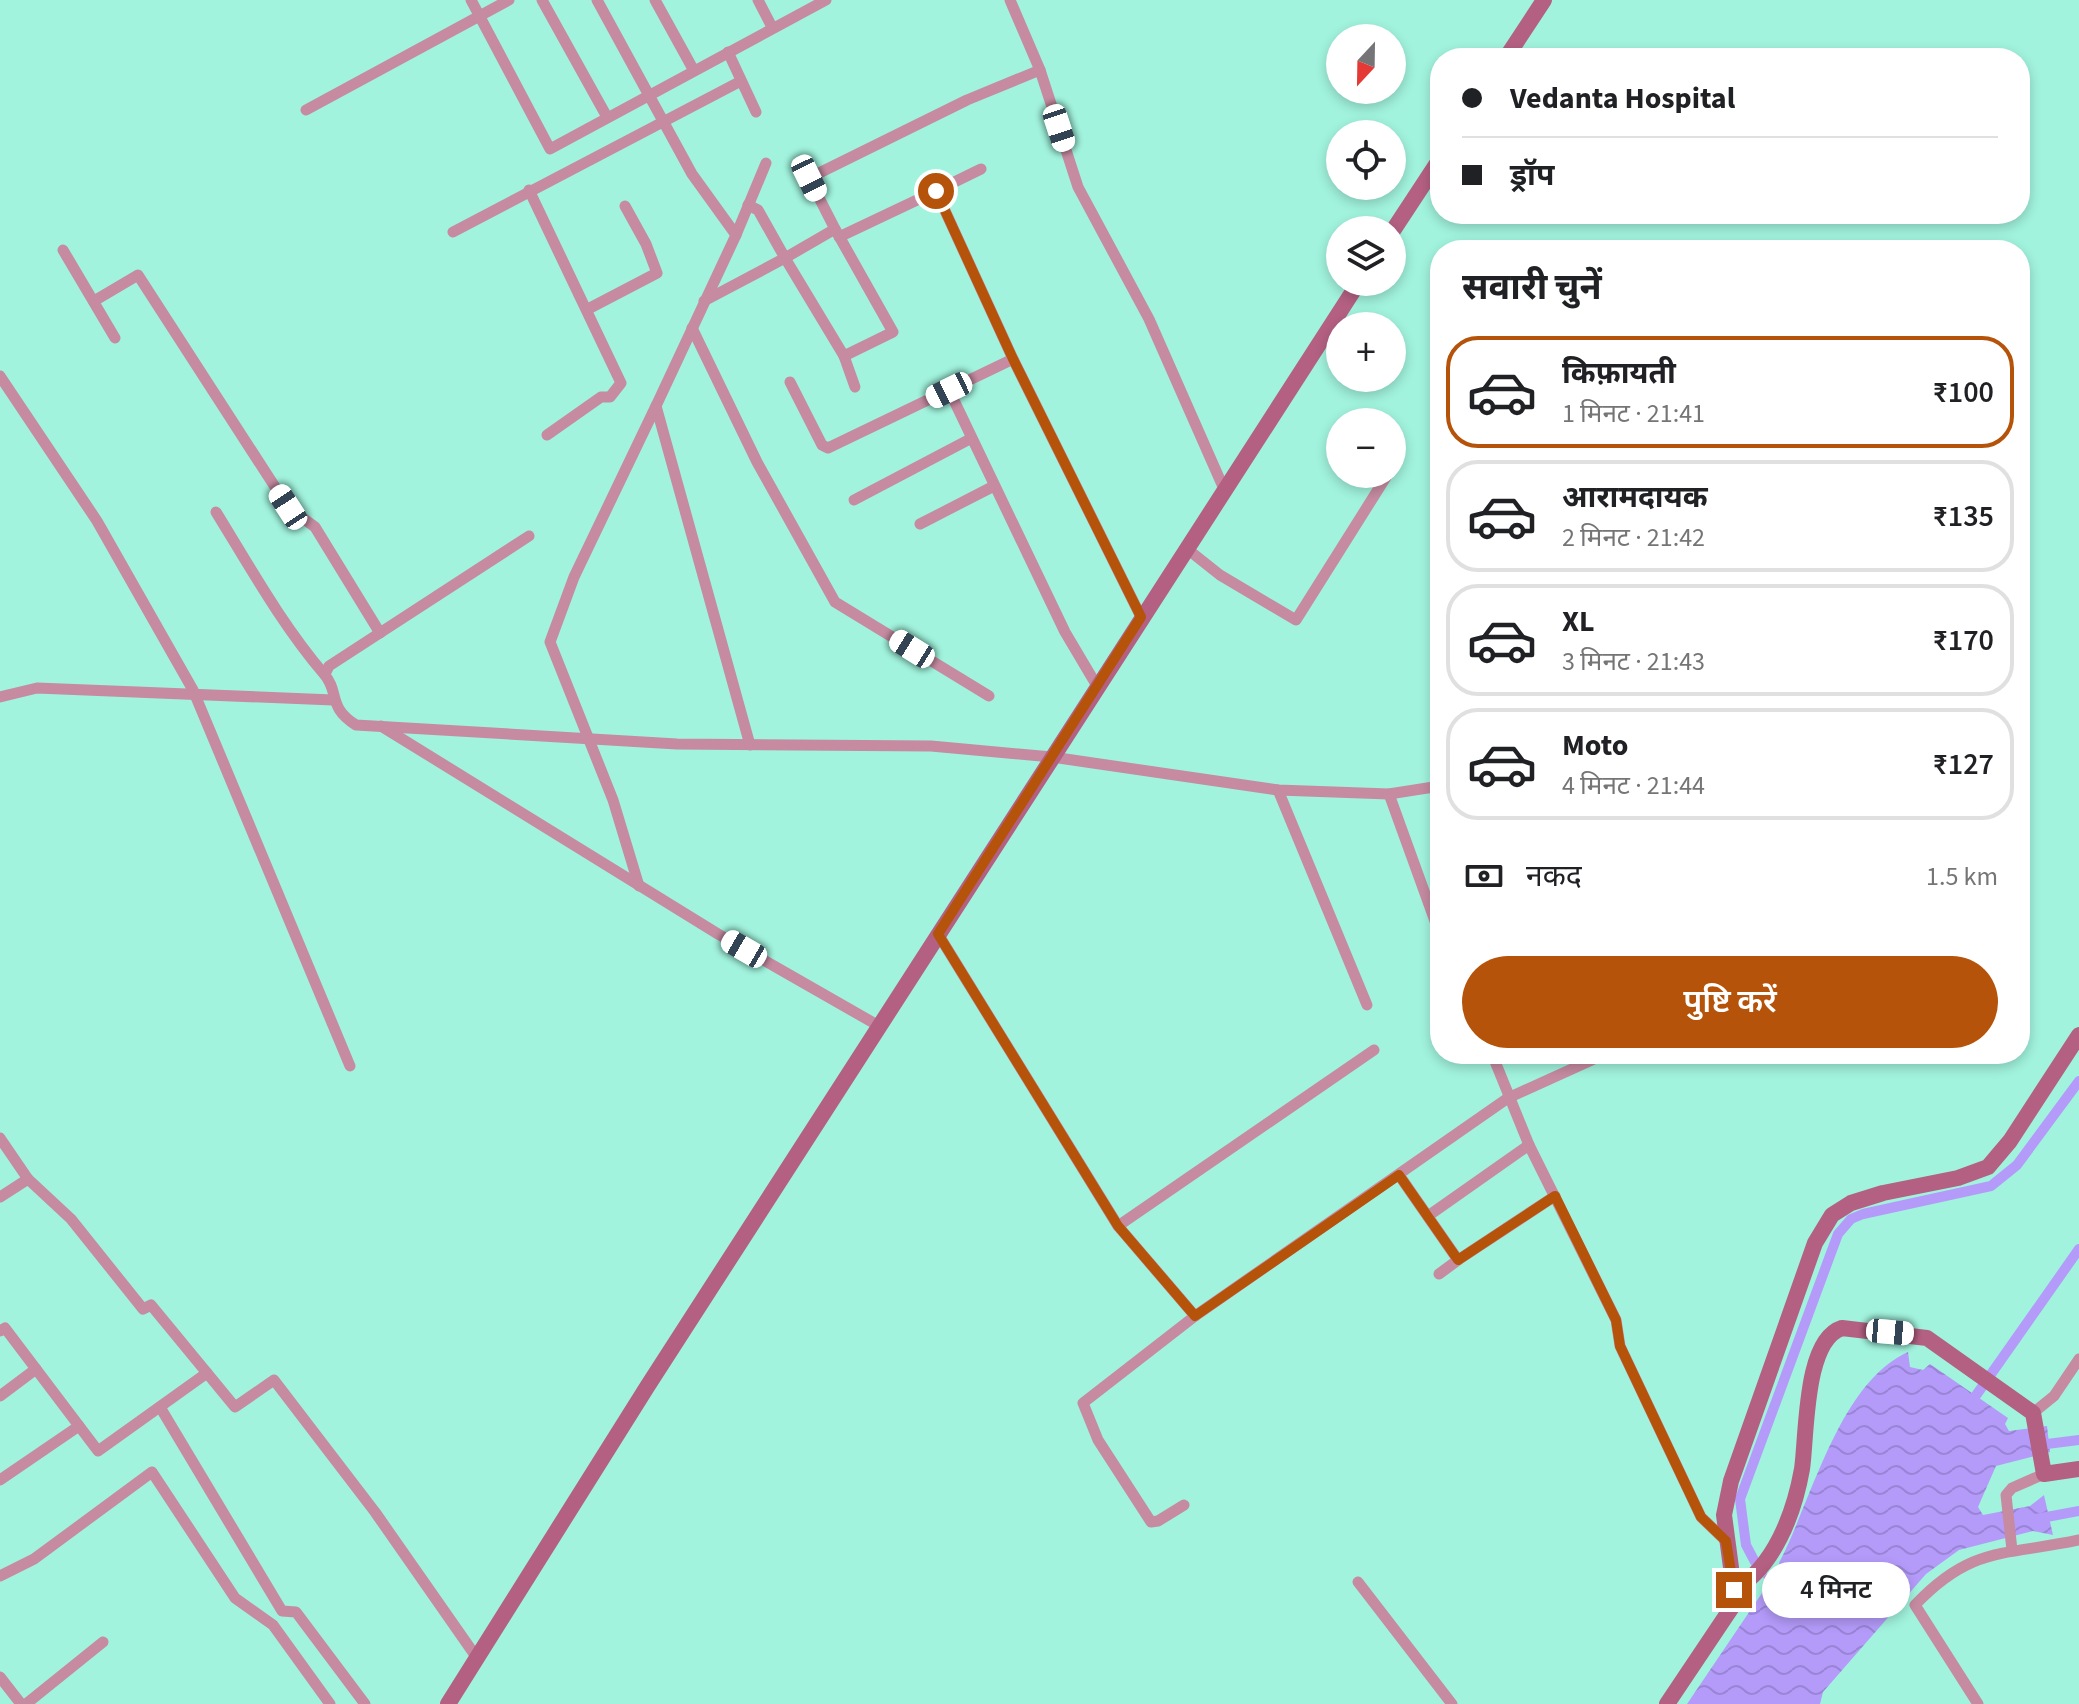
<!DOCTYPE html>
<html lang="hi">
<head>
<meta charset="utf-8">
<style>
  body { margin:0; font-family:"Source Sans 3","Noto Sans Devanagari",sans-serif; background:#f2f2f2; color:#202124; height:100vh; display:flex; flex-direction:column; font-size:30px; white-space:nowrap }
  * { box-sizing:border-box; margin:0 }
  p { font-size:26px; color:#757577 }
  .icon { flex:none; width:44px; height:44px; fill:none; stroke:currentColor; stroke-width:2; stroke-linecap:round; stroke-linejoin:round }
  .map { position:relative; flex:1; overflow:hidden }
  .panel { position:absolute; left:1430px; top:240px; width:600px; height:824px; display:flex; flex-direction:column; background:#fff; border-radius:32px; box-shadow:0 4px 12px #0003 }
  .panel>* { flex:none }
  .hud { position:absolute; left:1430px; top:48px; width:600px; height:176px; border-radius:32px; box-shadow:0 4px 12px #0003; display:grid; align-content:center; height:176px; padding:0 32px; background:#fff }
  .needle { width:52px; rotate:202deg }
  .fabs { position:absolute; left:1326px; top:24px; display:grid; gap:16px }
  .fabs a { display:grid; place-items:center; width:80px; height:80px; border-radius:50%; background:#fff; box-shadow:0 4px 12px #0003; font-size:40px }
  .end { position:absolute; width:36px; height:36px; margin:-18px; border:10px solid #b45309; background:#fff; box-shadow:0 0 0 4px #fff }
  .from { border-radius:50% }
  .bubble { position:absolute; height:56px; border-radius:28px; background:#fff; box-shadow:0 4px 12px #0003; font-size:26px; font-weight:600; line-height:56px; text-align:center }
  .car { position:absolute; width:24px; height:48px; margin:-24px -12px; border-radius:10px; box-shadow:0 0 6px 2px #0007; background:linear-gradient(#fff 24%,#345 0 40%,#fff 0 76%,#345 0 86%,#fff 0) }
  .hud b { display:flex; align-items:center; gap:28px; height:76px; font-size:30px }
  .hud b+b { border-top:2px solid #e0e0e0 }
  .hud i { width:20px; height:20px; background:#202124 }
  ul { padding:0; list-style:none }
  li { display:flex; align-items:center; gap:24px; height:112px; margin:0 16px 12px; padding:0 16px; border:4px solid #e0e0e0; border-radius:32px }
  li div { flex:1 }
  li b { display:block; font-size:30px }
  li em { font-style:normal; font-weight:600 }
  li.selected { border-color:#b45309 }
  li>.icon { width:72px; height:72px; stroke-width:1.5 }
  h2 { padding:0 32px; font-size:36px; line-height:96px }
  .pay { display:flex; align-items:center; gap:20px; height:88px; padding:0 32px; font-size:30px }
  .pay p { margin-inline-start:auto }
  .cta { display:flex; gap:16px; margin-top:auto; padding:16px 32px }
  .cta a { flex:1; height:92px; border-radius:48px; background:#b45309; color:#fff; font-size:32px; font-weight:600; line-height:92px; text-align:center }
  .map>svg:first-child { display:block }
  .water { fill:url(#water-waves) }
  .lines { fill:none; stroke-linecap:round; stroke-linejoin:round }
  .canal { stroke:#b49bfa; stroke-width:10 }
  .street { stroke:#c68ba1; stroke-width:11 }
  .secondary { stroke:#b46083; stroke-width:16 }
  .route { stroke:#b45309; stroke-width:10 }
</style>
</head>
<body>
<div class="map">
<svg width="2079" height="1704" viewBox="0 0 2079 1704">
  <defs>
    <pattern id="water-waves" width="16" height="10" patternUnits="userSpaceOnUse" patternTransform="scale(2)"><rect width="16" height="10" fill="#b49bfa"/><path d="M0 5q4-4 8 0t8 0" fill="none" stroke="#9984d5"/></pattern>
  </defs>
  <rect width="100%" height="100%" fill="#a1f3dd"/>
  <path class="water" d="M1908,1352L1910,1367L1923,1370L1930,1364L2008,1418L2005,1424L2009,1431L2047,1426L2050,1452L1996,1466L1978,1507L1983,1515L2030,1506L2044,1495L2053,1535L2033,1531L1959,1550L1926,1574L1823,1692L1820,1704H1687L1762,1593L1766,1583L1763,1577L1767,1573L1775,1581L1779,1580V1563C1812,1500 1839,1383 1908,1352Z"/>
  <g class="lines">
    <g class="canal">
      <polyline points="1970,1404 2079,1249"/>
      <polyline points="2039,1445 2079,1440"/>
      <polyline points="2036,1519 2079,1511"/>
      <polyline points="1755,1562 1746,1545 1740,1499 1838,1234 1851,1219 1863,1214 1991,1186 2017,1165 2079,1081"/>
    </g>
    <g class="street">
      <polyline points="471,0 550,149 826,0"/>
      <polyline points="542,0 607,117"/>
      <polyline points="597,0 692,174 736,235 766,163"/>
      <polyline points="655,0 693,69"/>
      <polyline points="758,0 772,27"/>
      <polyline points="1010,0 1040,70 1078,187 1149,319 1224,489"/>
      <polyline points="728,52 756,112"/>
      <polyline points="306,110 509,0"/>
      <polyline points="981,169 936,191 1013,359 1141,617"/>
      <polyline points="529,190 621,383 610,397 601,397 547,435"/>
      <polyline points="835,229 809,178 967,100 1040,70"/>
      <polyline points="453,232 741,81"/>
      <polyline points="839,237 936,191"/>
      <polyline points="63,250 115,338"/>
      <polyline points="94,301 138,275 288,507 315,527 380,633"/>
      <polyline points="704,301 785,258 844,356 893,332 835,229 785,258 758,210 748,205"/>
      <polyline points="588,309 657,273 646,244 625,206"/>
      <polyline points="692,328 757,462 835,602 989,696"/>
      <polyline points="844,356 855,387"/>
      <polyline points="0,376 97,521 193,690 350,1066"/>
      <polyline points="790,382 822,445 828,448 1013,359"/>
      <polyline points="949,390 1065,632 1097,686"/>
      <polyline points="656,406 736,235"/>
      <polyline points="854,500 970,439"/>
      <path d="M216,512C250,567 282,625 324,674C340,692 327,707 356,725L677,744L931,746L1052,757L1278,790L1389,794L1440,786"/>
      <polyline points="920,524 994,486"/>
      <polyline points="1186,548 1220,575 1296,620 1386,477"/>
      <polyline points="325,674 329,666 529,536"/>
      <polyline points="0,697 37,688 333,700"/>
      <polyline points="381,726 718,934 879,1026"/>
      <polyline points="1278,790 1367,1005"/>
      <polyline points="1389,794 1440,935"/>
      <polyline points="639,886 613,800 550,642 574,577 656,406 750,745"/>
      <polyline points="938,934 1118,1226 1195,1316"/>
      <polyline points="1492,1054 1529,1145 1616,1320 1620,1346 1701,1517 1726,1541"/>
      <polyline points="0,1138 28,1179"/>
      <polyline points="1399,1175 1458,1260 1555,1196"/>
      <polyline points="0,1197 28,1179 71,1219 143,1309 151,1305 235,1407 274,1380 375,1512 477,1658"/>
      <polyline points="1428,1216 1529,1145"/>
      <polyline points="1118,1226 1374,1050"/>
      <polyline points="1439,1274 1458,1260"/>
      <polyline points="0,1331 5,1328 98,1451 207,1373"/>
      <polyline points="0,1396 36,1369"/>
      <polyline points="160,1407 282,1611 296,1612 365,1704"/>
      <polyline points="2033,1413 2054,1396 2079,1359"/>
      <polyline points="0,1480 79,1426"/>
      <polyline points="1184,1505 1158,1521 1151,1522 1098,1440 1083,1403 1195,1316 1508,1098 1605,1054"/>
      <polyline points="2012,1550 2006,1495 2012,1488 2044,1474"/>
      <polyline points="0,1576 34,1559 152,1472 235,1598 273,1625 330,1704"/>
      <polyline points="1358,1582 1452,1704"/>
      <polyline points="0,1677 21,1704"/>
      <polyline points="26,1704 103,1642"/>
      <path d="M1978,1704L1915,1605C1972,1545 2005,1556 2079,1540"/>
    </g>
    <g class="secondary">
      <polyline points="1506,58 1544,0"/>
      <polyline points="1392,232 1440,159"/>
      <path d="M1734,1590C1774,1567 1794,1514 1802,1469C1807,1435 1804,1340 1842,1328L1927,1338L2033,1413L2044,1474L2079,1469"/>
      <polyline points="448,1704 647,1387 1359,282"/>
      <polyline points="1667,1704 1732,1607 1734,1590 1724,1515 1731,1481 1815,1243 1832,1215 1851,1203 1883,1193 1958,1178 1988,1167 2010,1141 2079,1035"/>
    </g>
  </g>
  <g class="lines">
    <polyline class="route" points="936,191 1013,359 1141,617 938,934 1118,1226 1195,1316 1399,1175 1458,1260 1555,1196 1616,1320 1620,1346 1701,1517 1726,1541 1734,1590"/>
  </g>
</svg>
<div class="fabs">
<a><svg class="needle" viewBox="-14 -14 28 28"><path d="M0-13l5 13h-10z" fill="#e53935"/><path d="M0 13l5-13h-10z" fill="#757577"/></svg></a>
<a><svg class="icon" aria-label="locate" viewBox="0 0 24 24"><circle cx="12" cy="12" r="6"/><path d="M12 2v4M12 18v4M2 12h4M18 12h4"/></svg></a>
<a><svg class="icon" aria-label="layers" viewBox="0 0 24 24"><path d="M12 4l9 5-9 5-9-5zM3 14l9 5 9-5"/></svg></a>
<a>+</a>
<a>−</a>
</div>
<i class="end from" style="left:936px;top:191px"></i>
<i class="end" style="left:1734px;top:1590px"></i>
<div class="bubble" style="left:1762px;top:1562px;width:148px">4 मिनट</div>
<i class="car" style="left:1059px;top:128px;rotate:162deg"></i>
<i class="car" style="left:809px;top:178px;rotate:154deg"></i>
<i class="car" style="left:949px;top:390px;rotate:244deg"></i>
<i class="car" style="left:288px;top:507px;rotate:327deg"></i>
<i class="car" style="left:912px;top:649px;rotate:302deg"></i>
<i class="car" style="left:744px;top:949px;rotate:300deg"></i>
<i class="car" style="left:1890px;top:1332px;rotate:95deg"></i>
<div class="hud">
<b><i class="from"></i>Vedanta Hospital</b>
<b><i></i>ड्रॉप</b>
</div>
<section class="panel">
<h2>सवारी चुनें</h2>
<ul>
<li class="selected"><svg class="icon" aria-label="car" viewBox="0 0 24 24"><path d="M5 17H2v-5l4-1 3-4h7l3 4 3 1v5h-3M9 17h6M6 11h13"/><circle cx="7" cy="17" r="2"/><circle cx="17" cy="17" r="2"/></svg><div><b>किफ़ायती</b><p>1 मिनट · 21:41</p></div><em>₹100</em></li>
<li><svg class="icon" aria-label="car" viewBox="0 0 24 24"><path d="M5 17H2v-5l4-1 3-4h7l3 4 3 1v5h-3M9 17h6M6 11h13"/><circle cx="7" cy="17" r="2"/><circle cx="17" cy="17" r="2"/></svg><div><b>आरामदायक</b><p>2 मिनट · 21:42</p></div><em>₹135</em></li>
<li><svg class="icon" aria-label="car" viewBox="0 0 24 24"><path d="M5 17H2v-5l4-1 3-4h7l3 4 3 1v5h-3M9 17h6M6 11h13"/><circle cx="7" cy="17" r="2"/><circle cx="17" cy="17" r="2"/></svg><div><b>XL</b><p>3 मिनट · 21:43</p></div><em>₹170</em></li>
<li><svg class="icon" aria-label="car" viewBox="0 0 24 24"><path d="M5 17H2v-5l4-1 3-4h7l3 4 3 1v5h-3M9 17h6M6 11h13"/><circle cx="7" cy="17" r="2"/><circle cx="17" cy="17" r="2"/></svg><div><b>Moto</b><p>4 मिनट · 21:44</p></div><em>₹127</em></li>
</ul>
<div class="pay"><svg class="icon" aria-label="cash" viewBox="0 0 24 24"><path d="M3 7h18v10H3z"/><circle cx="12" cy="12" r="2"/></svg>नकद<p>1.5 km</p></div>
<div class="cta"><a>पुष्टि करें</a></div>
</section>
</div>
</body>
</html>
